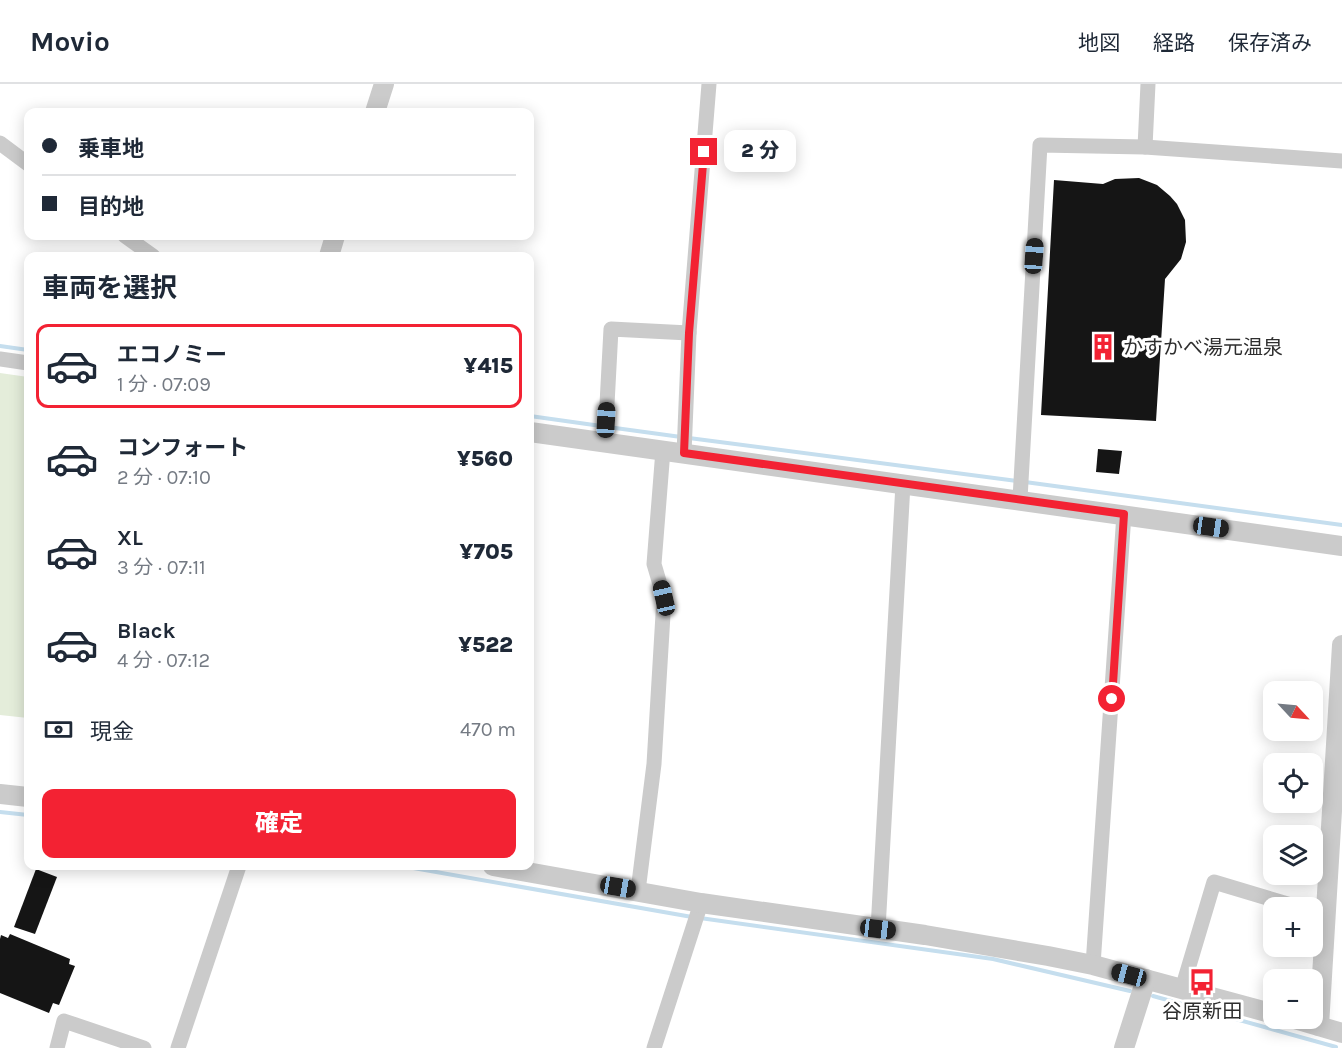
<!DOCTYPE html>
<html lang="ja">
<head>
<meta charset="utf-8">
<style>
  body { margin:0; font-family:Karla,"Noto Sans JP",sans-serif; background:#f2f2f3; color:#1f2937; height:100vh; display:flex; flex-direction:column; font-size:22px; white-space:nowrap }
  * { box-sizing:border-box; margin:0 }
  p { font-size:20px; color:#747a83 }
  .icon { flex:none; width:33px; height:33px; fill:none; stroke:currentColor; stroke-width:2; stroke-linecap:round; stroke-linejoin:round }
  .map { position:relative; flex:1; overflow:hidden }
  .side { position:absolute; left:24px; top:168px; width:510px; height:618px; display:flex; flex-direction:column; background:#fff; border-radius:12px; box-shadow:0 3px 15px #0003 }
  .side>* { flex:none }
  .top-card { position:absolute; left:24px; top:24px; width:510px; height:132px; border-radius:12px; box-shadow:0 3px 15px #0003; display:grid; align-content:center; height:132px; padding:0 18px; background:#fff }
  .needle { width:39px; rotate:116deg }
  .controls { position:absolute; left:1263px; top:597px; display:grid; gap:12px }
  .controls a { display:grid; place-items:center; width:60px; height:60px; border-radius:12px; background:#fff; box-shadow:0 3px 15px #0003; font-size:30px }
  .end { position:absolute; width:27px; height:27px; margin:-14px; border:8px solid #f32233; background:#fff; box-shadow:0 0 0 3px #fff }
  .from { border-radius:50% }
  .bubble { position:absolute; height:42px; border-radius:12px; background:#fff; box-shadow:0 3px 15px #0003; font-size:20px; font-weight:800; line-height:42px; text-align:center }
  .car { position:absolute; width:18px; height:36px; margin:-18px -9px; border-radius:8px; box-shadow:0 0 4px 2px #0007; background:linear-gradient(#222 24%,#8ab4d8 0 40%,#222 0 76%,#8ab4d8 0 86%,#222 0) }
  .top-card b { display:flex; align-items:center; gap:21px; height:57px; font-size:22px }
  .top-card b+b { border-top:2px solid #e0e1e3 }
  .top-card i { width:15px; height:15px; background:#1f2937 }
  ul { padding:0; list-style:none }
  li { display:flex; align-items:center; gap:18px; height:84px; margin:0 12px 9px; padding:0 6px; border:3px solid transparent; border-radius:12px }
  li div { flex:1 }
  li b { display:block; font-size:22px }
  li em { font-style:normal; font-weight:800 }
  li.current { border-color:#f32233 }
  li>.icon { width:54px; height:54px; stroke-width:1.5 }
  h2 { padding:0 18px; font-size:27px; line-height:72px }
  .pay { display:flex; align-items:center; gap:15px; height:66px; padding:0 18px; font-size:22px }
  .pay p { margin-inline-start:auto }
  .primary-button { display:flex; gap:12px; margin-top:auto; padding:12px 18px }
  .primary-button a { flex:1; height:69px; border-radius:12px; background:#f32233; color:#fff; font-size:24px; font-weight:800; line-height:69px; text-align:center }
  header { display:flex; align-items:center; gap:36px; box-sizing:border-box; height:84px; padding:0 30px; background:#fff; border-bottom:2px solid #e0e1e3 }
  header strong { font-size:28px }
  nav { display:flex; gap:33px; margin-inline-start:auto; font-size:21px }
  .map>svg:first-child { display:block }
  .green { fill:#e4edda }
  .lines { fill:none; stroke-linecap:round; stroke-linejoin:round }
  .stream { stroke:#c5deee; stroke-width:4 }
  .building { fill:#151515 }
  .minor { stroke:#cbcbcb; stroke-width:15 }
  .tertiary { stroke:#cbcbcb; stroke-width:20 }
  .route { stroke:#f32233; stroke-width:8 }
  .labels { text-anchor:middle; stroke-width:6; stroke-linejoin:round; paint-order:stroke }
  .poi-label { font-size:20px; fill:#2e2e2e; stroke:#fff; text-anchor:start }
</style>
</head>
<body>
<header>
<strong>Movio</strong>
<nav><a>地図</a><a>経路</a><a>保存済み</a></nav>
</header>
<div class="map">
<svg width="1342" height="964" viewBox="0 0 1342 964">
  <rect width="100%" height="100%" fill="#fff"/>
  <polygon class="green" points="0,289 28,293 28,634 0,631"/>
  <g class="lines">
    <g class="stream">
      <polyline points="0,262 28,266"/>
      <polyline points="530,332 601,342"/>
      <polyline points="608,343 681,353"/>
      <polyline points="689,354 1017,397"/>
      <polyline points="1025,398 1342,441"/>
      <polyline points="0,728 28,731"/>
      <polyline points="402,782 692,833"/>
      <polyline points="700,834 993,875 1130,907"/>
      <polyline points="1153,912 1336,963"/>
    </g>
  </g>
  <g class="building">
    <polygon points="1139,94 1157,101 1170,112 1177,120 1185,136 1186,158 1181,175 1165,195 1156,337 1041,331 1054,96 1103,100 1115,95"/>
    <polygon points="1098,365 1122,367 1119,390 1096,388"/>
    <polygon points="36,785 57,793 35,850 14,843"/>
    <polygon points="10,850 70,875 69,880 75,882 59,921 53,919 49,929 0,909 0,855 1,851 8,854"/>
  </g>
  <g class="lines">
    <g class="minor">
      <polyline points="0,59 28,80"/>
      <polyline points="1145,63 1148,0"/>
      <polyline points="125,152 153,172"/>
      <polyline points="0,275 28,279"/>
      <polyline points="605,358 611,245 689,249"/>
      <polyline points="684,369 689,249 709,0"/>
      <polyline points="1020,415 1040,61 1145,63 1342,77"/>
      <polyline points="638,807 654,680 664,514 654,480 663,366"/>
      <polyline points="878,845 903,400"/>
      <polyline points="1093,881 1124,430"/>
      <polyline points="1182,905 1214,798 1301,824"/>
      <polyline points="57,964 64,937 144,964"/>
      <polyline points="178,964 239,782"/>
      <polyline points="654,964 701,819"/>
    </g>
    <g class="tertiary">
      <polyline points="375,28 384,0"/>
      <polyline points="329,172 335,152"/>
      <polyline points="530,348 1342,462"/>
      <polyline points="0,710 28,713"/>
      <polyline points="493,782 701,819 925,851 1048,872 1093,881 1274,930"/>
      <polyline points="1291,934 1342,949"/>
      <polyline points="1319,942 1342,561"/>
      <polyline points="1124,964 1146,895"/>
    </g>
  </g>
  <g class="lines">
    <polyline class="route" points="704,68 689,249 684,369 1124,430 1112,615"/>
  </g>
  <defs>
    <symbol id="building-bare" viewBox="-9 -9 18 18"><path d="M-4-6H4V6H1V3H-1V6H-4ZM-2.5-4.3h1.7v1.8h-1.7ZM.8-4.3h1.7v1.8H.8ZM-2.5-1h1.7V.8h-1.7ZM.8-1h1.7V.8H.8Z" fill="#f32233" stroke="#fff" stroke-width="2.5" paint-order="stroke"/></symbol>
    <symbol id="bus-bare" viewBox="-9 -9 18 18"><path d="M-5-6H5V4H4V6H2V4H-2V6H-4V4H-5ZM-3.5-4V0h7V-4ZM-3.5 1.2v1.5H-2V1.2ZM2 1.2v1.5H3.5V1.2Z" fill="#f32233" stroke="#fff" stroke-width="2.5" paint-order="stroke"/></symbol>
  </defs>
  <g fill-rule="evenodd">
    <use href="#building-bare" x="1084" y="244" width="38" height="38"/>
    <use href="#bus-bare" x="1183" y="879" width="38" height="38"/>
  </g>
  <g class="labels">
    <g class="poi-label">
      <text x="1123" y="270">かすかべ湯元温泉</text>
      <text x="1202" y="934" text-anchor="middle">谷原新田</text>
    </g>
  </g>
</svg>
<div class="controls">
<a><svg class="needle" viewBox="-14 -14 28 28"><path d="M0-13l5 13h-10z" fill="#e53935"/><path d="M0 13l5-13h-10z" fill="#747a83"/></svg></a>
<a><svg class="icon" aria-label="locate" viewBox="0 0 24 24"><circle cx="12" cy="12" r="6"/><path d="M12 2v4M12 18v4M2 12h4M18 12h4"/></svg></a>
<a><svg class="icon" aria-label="layers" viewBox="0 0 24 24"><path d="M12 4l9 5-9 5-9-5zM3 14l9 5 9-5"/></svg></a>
<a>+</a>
<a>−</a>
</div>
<i class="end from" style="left:1112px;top:615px"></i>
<i class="end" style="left:704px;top:68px"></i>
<div class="bubble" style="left:724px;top:46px;width:72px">2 分</div>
<i class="car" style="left:1034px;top:172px;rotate:4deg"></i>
<i class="car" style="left:606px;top:336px;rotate:3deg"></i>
<i class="car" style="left:1211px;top:443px;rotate:98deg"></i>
<i class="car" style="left:664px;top:514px;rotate:347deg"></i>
<i class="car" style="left:618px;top:803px;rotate:100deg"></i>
<i class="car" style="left:878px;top:845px;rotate:97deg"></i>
<i class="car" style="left:1129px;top:891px;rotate:285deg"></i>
<div class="top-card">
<b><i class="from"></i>乗車地</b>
<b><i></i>目的地</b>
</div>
<section class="side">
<h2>車両を選択</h2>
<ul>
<li class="current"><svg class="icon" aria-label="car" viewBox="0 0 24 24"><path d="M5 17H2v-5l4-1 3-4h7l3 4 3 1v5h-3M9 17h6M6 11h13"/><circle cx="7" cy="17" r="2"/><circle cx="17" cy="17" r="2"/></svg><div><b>エコノミー</b><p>1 分 · 07:09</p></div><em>¥415</em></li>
<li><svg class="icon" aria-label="car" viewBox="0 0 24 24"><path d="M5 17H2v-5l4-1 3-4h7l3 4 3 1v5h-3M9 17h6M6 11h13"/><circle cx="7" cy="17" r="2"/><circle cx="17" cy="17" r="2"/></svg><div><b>コンフォート</b><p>2 分 · 07:10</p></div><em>¥560</em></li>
<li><svg class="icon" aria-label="car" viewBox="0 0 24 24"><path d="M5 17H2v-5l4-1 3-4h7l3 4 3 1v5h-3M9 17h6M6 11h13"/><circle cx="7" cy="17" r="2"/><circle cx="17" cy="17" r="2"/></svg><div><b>XL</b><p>3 分 · 07:11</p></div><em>¥705</em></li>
<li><svg class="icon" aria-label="car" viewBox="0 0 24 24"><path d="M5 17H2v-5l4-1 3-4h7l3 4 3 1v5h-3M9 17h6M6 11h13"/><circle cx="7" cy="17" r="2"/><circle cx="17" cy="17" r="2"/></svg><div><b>Black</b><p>4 分 · 07:12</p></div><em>¥522</em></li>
</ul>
<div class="pay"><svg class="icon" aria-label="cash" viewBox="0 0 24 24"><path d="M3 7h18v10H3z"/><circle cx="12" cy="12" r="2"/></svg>現金<p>470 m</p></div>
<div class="primary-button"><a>確定</a></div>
</section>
</div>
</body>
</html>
